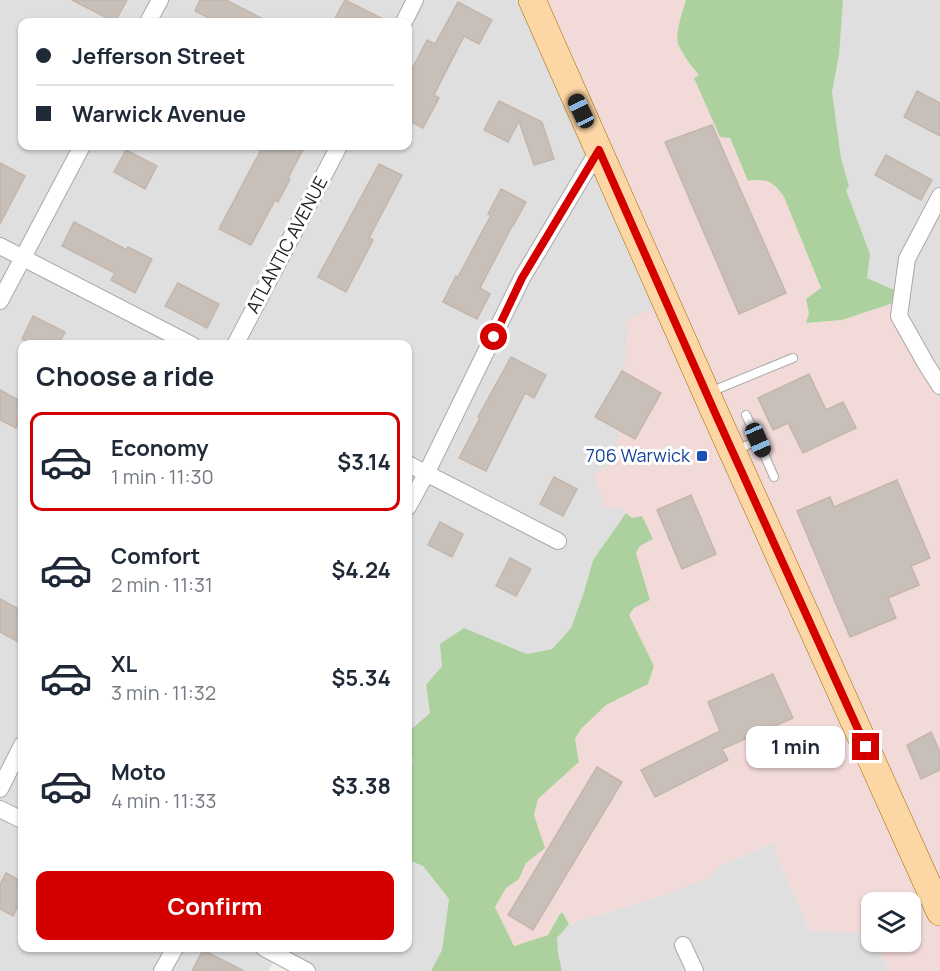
<!DOCTYPE html>
<html lang="en">
<head>
<meta charset="utf-8">
<style>
  body { margin:0; font-family:Manrope,sans-serif; background:#f2f2f3; color:#1f2937; height:100vh; display:flex; flex-direction:column; font-size:22px; white-space:nowrap }
  * { box-sizing:border-box; margin:0 }
  p { font-size:20px; color:#747a83 }
  .icon { flex:none; width:33px; height:33px; fill:none; stroke:currentColor; stroke-width:2; stroke-linecap:round; stroke-linejoin:round }
  .map { position:relative; flex:1; overflow:hidden }
  .details { position:absolute; left:18px; top:340px; width:394px; height:612px; display:flex; flex-direction:column; background:#fff; border-radius:12px; box-shadow:0 2px 4px #0004 }
  .details>* { flex:none }
  .top-card { position:absolute; left:18px; top:18px; width:394px; height:132px; border-radius:12px; box-shadow:0 2px 4px #0004; display:grid; align-content:center; height:132px; padding:0 18px; background:#fff }
  .tools { position:absolute; left:861px; top:892px; display:grid; gap:12px }
  .tools a { display:grid; place-items:center; width:60px; height:60px; border-radius:12px; background:#fff; box-shadow:0 2px 4px #0004; font-size:30px }
  .end { position:absolute; width:27px; height:27px; margin:-14px; border:8px solid #d40000; background:#fff; box-shadow:0 0 0 3px #fff }
  .from { border-radius:50% }
  .bubble { position:absolute; height:42px; border-radius:12px; background:#fff; box-shadow:0 2px 4px #0004; font-size:20px; font-weight:700; line-height:42px; text-align:center }
  .car { position:absolute; width:18px; height:36px; margin:-18px -9px; border-radius:8px; box-shadow:0 0 4px 2px #0007; background:linear-gradient(#222 24%,#8ab4d8 0 40%,#222 0 76%,#8ab4d8 0 86%,#222 0) }
  .top-card b { display:flex; align-items:center; gap:21px; height:57px; font-size:22px }
  .top-card b+b { border-top:2px solid #e0e1e3 }
  .top-card i { width:15px; height:15px; background:#1f2937 }
  ul { padding:0; list-style:none }
  li { display:flex; align-items:center; gap:18px; height:99px; margin:0 12px 9px; padding:0 6px; border:3px solid transparent; border-radius:12px }
  li div { flex:1 }
  li b { display:block; font-size:22px }
  li em { font-style:normal; font-weight:700 }
  li.on { border-color:#d40000 }
  li>.icon { width:54px; height:54px; stroke-width:1.5 }
  h2 { padding:0 18px; font-size:27px; line-height:72px }
  .primary-button { display:flex; gap:12px; margin-top:auto; padding:12px 18px }
  .primary-button a { flex:1; height:69px; border-radius:12px; background:#d40000; color:#fff; font-size:24px; font-weight:700; line-height:69px; text-align:center }
  .map>svg:first-child { display:block }
  .residential { fill:#e0dfdf; fill-rule:evenodd }
  .commercial { fill:#f2dad9 }
  .forest { fill:#add19e }
  .building { fill:#c7bfb8; stroke:#c4b6ab; stroke-width:1.5 }
  .lines { fill:none; stroke-linecap:round; stroke-linejoin:round }
  .lane-casing { stroke:#a9a9a9; stroke-width:10 }
  .street-casing { stroke:#a9a9a9; stroke-width:18 }
  .primary-casing { stroke:#a06b00; stroke-width:28 }
  .lane { stroke:#fff; stroke-width:8 }
  .street { stroke:#fff; stroke-width:16 }
  .primary { stroke:#fcd6a4; stroke-width:27 }
  .route { stroke:#d40000; stroke-width:8 }
  .transit-dot { fill:#1a4fb4; stroke:#fff; stroke-width:2 }
  .labels { text-anchor:middle; stroke-width:6; stroke-linejoin:round; paint-order:stroke }
  .street-label { font-size:18px; fill:#222; stroke:#fff }
  .transit-label { font-size:18px; fill:#164399; stroke:#fff; text-anchor:end }
</style>
</head>
<body>
<div class="map">
<svg width="940" height="971" viewBox="0 0 940 971">
  <rect width="100%" height="100%" fill="#f2efe9"/>
  <g class="residential">
    <path d="M0,0H531L664,303L625,322L628,333L617,450L622,507L626,513L593,560L584,592L571,628L552,649L527,654L464,628L442,666L426,685L430,713L408,732L413,762L408,768V345H22V948H408V860L423,866L449,899L442,950L431,971H303L274,961L268,971H0ZM22,22H408V146H22Z"/>
    <polygon points="813,0 940,0 940,388 851,271 841,195 849,186 841,158"/>
    <polygon points="776,842 777,855 810,931 870,933 872,942 875,942 890,971 562,971 558,953 557,938 569,924 670,893 717,867"/>
  </g>
  <polygon class="commercial" points="531,0 757,0 733,60 694,79 730,138 748,181 760,179 776,185 784,197 821,289 809,313 806,323 842,320 896,302 940,388 940,971 890,971 875,942 910,942 910,903 872,903 871,936 870,933 810,931 777,855 775,842 717,867 713,876 670,893 569,924 562,912 558,915 548,935 514,946 495,907 506,888 519,879 526,863 544,848 534,815 538,799 579,762 575,739 581,729 606,705 648,684 654,666 629,615 634,608 650,600 636,553 640,546 653,539 621,507 605,508 594,474 619,460 617,450 628,333 625,321 664,303"/>
  <g class="forest">
    <path d="M686,0H843L839,55L832,92L841,158L849,186L846,190L870,254L867,278L901,293L896,302L842,320L806,323L809,313L806,299L821,288L784,197C774,182 767,178 748,181L730,138L720,137L694,78L699,75C691,66 682,54 678,43C675,32 683,11 686,0Z"/>
    <polygon points="626,513 632,518 642,516 653,539 640,546 636,553 650,600 634,608 629,615 654,666 648,684 606,705 581,729 575,739 579,762 538,799 534,815 545,848 526,863 519,879 506,888 495,907 514,946 548,935 559,915 562,912 569,924 557,938 558,953 562,971 431,971 442,950 449,899 423,866 408,860 408,768 413,762 408,732 430,713 426,685 442,666 440,644 464,628 527,654 552,649 571,628 584,592 593,560"/>
  </g>
  <g class="building">
    <polygon points="72,0 127,0 115,22"/>
    <polygon points="200,0 226,0 269,22 217,22 195,11"/>
    <polygon points="345,0 389,22 333,22"/>
    <polygon points="458,2 492,20 479,44 464,36 434,95 439,98 423,128 408,120 408,77 427,40 435,44"/>
    <polygon points="917,91 940,103 940,136 904,117"/>
    <polygon points="499,101 542,122 554,159 534,165 519,121 508,142 484,130"/>
    <polygon points="712,125 786,293 739,314 665,142"/>
    <polygon points="263,146 305,146 288,178 290,179 278,202 275,200 251,245 219,229"/>
    <polygon points="126,150 157,166 145,189 114,172"/>
    <polygon points="886,155 932,180 921,200 875,175"/>
    <polygon points="0,163 25,176 0,224"/>
    <polygon points="379,164 402,175 369,238 373,240 346,292 318,277"/>
    <polygon points="501,189 526,202 513,226 512,226 480,288 490,294 477,319 443,302 456,276 458,277 491,215 488,214"/>
    <polygon points="74,222 127,250 128,247 152,259 135,293 111,280 115,273 62,246"/>
    <polygon points="178,283 219,304 207,328 165,306"/>
    <polygon points="33,316 65,332 58,345 34,345 22,339"/>
    <polygon points="511,357 546,375 534,398 525,393 486,471 459,458 480,418 478,417"/>
    <polygon points="622,371 661,393 635,439 595,417"/>
    <polygon points="809,374 826,410 843,402 856,428 803,453 788,423 773,430 758,398"/>
    <polygon points="0,390 22,402 22,416 16,428 0,420"/>
    <polygon points="554,477 577,489 563,516 540,504"/>
    <polygon points="897,480 930,558 911,566 919,585 888,598 896,618 850,637 797,511 830,497 834,507"/>
    <polygon points="691,495 716,554 682,569 657,510"/>
    <polygon points="440,522 463,534 452,557 428,545"/>
    <polygon points="510,558 531,569 516,596 496,586"/>
    <polygon points="0,599 22,611 22,644 0,632"/>
    <polygon points="773,674 793,718 722,749 728,760 655,797 641,770 720,731 708,702"/>
    <polygon points="931,732 940,752 940,770 921,779 907,745"/>
    <polygon points="597,767 622,782 533,930 508,915"/>
    <polygon points="6,873 22,882 22,898 13,916 0,909 0,884"/>
    <polygon points="203,950 244,971 192,971"/>
  </g>
  <g class="lines">
    <defs>
      <g id="lane">
        <polyline points="710,392 793,358"/>
        <polyline points="758,440 774,477"/>
        <polyline points="735,451 758,440 746,415"/>
      </g>
      <g id="street">
        <polyline points="148,22 160,0"/>
        <polyline points="404,22 415,0"/>
        <polyline points="940,196 907,259 899,316 926,364 940,386"/>
        <polyline points="0,246 192,345"/>
        <polyline points="0,301 82,146"/>
        <polyline points="235,345 339,146"/>
        <polyline points="408,464 558,541"/>
        <polyline points="408,507 426,474 522,278 599,149"/>
        <polyline points="0,789 22,745"/>
        <polyline points="0,809 22,820"/>
        <polyline points="683,945 695,971"/>
        <polyline points="264,948 307,971"/>
        <polyline points="162,971 175,948"/>
      </g>
      <polyline id="primary" points="532,0 716,415 940,912"/>
    </defs>
    <use href="#lane" class="lane-casing"/>
    <use href="#street" class="street-casing"/>
    <use href="#primary" class="primary-casing"/>
    <use href="#lane" class="lane"/>
    <use href="#street" class="street"/>
    <use href="#primary" class="primary"/>
  </g>
  <g class="lines">
    <polyline class="route" points="494,337 522,278 599,150 716,415 866,747"/>
  </g>
  <rect class="transit-dot" x="696" y="450" width="12" height="12" rx="3"/>
  <g class="labels">
    <g class="street-label">
      <text transform="translate(287 245) rotate(-62)" y="6">ATLANTIC AVENUE</text>
    </g>
    <g class="transit-label">
      <text x="690" y="462">706 Warwick</text>
    </g>
  </g>
</svg>
<div class="tools">
<a><svg class="icon" aria-label="layers" viewBox="0 0 24 24"><path d="M12 4l9 5-9 5-9-5zM3 14l9 5 9-5"/></svg></a>
</div>
<i class="end from" style="left:494px;top:337px"></i>
<i class="end" style="left:866px;top:747px"></i>
<div class="bubble" style="left:746px;top:726px;width:99px">1 min</div>
<i class="car" style="left:581px;top:111px;rotate:335deg"></i>
<i class="car" style="left:758px;top:440px;rotate:156deg"></i>
<div class="top-card">
<b><i class="from"></i>Jefferson Street</b>
<b><i></i>Warwick Avenue</b>
</div>
<section class="details">
<h2>Choose a ride</h2>
<ul>
<li class="on"><svg class="icon" aria-label="car" viewBox="0 0 24 24"><path d="M5 17H2v-5l4-1 3-4h7l3 4 3 1v5h-3M9 17h6M6 11h13"/><circle cx="7" cy="17" r="2"/><circle cx="17" cy="17" r="2"/></svg><div><b>Economy</b><p>1 min · 11:30</p></div><em>$3.14</em></li>
<li><svg class="icon" aria-label="car" viewBox="0 0 24 24"><path d="M5 17H2v-5l4-1 3-4h7l3 4 3 1v5h-3M9 17h6M6 11h13"/><circle cx="7" cy="17" r="2"/><circle cx="17" cy="17" r="2"/></svg><div><b>Comfort</b><p>2 min · 11:31</p></div><em>$4.24</em></li>
<li><svg class="icon" aria-label="car" viewBox="0 0 24 24"><path d="M5 17H2v-5l4-1 3-4h7l3 4 3 1v5h-3M9 17h6M6 11h13"/><circle cx="7" cy="17" r="2"/><circle cx="17" cy="17" r="2"/></svg><div><b>XL</b><p>3 min · 11:32</p></div><em>$5.34</em></li>
<li><svg class="icon" aria-label="car" viewBox="0 0 24 24"><path d="M5 17H2v-5l4-1 3-4h7l3 4 3 1v5h-3M9 17h6M6 11h13"/><circle cx="7" cy="17" r="2"/><circle cx="17" cy="17" r="2"/></svg><div><b>Moto</b><p>4 min · 11:33</p></div><em>$3.38</em></li>
</ul>
<div class="primary-button"><a>Confirm</a></div>
</section>
</div>
</body>
</html>
